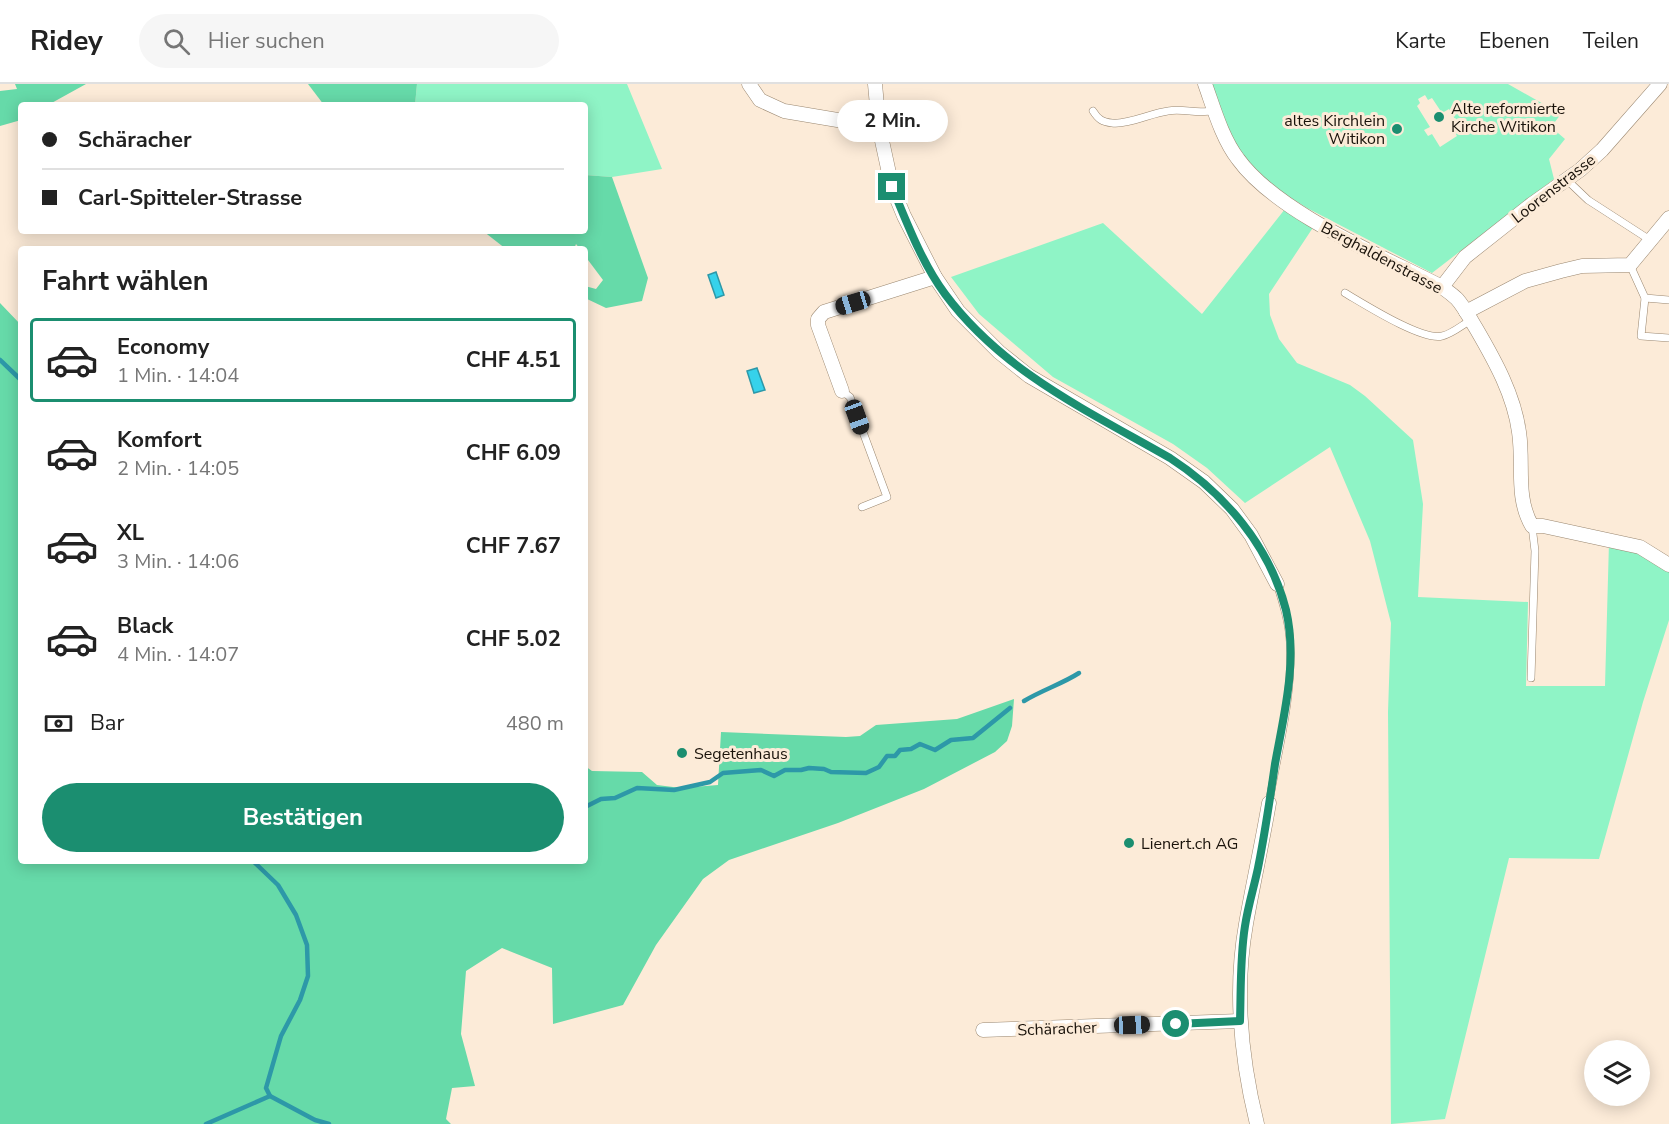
<!DOCTYPE html>
<html lang="de">
<head>
<meta charset="utf-8">
<style>
  body { margin:0; font-family:"Nunito Sans",sans-serif; background:#f6f6f6; color:#222; height:100vh; display:flex; flex-direction:column; font-size:22px; white-space:nowrap }
  * { box-sizing:border-box; margin:0 }
  p { font-size:20px; color:#767676 }
  .icon { flex:none; width:33px; height:33px; fill:none; stroke:currentColor; stroke-width:2; stroke-linecap:round; stroke-linejoin:round }
  .map { position:relative; flex:1; overflow:hidden }
  .details { position:absolute; left:18px; top:162px; width:570px; height:618px; display:flex; flex-direction:column; background:#fff; border-radius:6px; box-shadow:0 3px 15px #0003 }
  .details>* { flex:none }
  .banner { position:absolute; left:18px; top:18px; width:570px; height:132px; border-radius:6px; box-shadow:0 3px 15px #0003; display:grid; align-content:center; height:132px; padding:0 24px; background:#fff }
  .fabs { position:absolute; left:1584px; top:956px; display:grid; gap:12px }
  .fabs a { display:grid; place-items:center; width:66px; height:66px; border-radius:50%; background:#fff; box-shadow:0 3px 15px #0003; font-size:30px }
  .end { position:absolute; width:27px; height:27px; margin:-14px; border:8px solid #1b8e70; background:#fff; box-shadow:0 0 0 3px #fff }
  .from { border-radius:50% }
  .bubble { position:absolute; height:42px; border-radius:21px; background:#fff; box-shadow:0 3px 15px #0003; font-size:20px; font-weight:700; line-height:42px; text-align:center }
  .car { position:absolute; width:18px; height:36px; margin:-18px -9px; border-radius:8px; box-shadow:0 0 4px 2px #0007; background:linear-gradient(#222 24%,#8ab4d8 0 40%,#222 0 76%,#8ab4d8 0 86%,#222 0) }
  .banner b { display:flex; align-items:center; gap:21px; height:57px; font-size:22px }
  .banner b+b { border-top:2px solid #e0e0e0 }
  .banner i { width:15px; height:15px; background:#222 }
  ul { padding:0; list-style:none }
  li { display:flex; align-items:center; gap:18px; height:84px; margin:0 12px 9px; padding:0 12px; border:3px solid transparent; border-radius:6px }
  li div { flex:1 }
  li b { display:block; font-size:22px }
  li em { font-style:normal; font-weight:700 }
  li.selected { border-color:#1b8e70 }
  li>.icon { width:54px; height:54px; stroke-width:1.5 }
  h2 { padding:0 24px; font-size:27px; line-height:72px }
  .pay { display:flex; align-items:center; gap:15px; height:66px; padding:0 24px; font-size:22px }
  .pay p { margin-inline-start:auto }
  .cta { display:flex; gap:12px; margin-top:auto; padding:12px 24px }
  .cta a { flex:1; height:69px; border-radius:36px; background:#1b8e70; color:#fff; font-size:24px; font-weight:700; line-height:69px; text-align:center }
  header { display:flex; align-items:center; gap:36px; box-sizing:border-box; height:84px; padding:0 30px; background:#fff; border-bottom:2px solid #e0e0e0 }
  header strong { font-size:28px }
  nav { display:flex; gap:33px; margin-inline-start:auto; font-size:21px }
  .search { width:420px; height:54px; background:#f6f6f6; display:flex; align-items:center; gap:15px; box-sizing:border-box; padding:0 21px; border-radius:33px; color:#767676; font-size:22px }
  .map>svg:first-child { display:block }
  .green { fill:#8ff4c6; fill-rule:evenodd }
  .forest { fill:#66daa9 }
  .water { fill:#36d2eb; stroke:#2d98a8; stroke-width:1.5 }
  .lines { fill:none; stroke-linecap:round; stroke-linejoin:round }
  .stream { stroke:#2d98a8; stroke-width:4.5 }
  .service-casing { stroke:#9a8770; stroke-width:8 }
  .minor-casing { stroke:#9a8770; stroke-width:15 }
  .service { stroke:#fff; stroke-width:7 }
  .minor { stroke:#fff; stroke-width:14 }
  .route { stroke:#1b8e70; stroke-width:8 }
  .poi-dot { fill:#1b8e70; stroke:#fcebd8; stroke-width:2 }
  .labels { text-anchor:middle; stroke-width:6; stroke-linejoin:round; paint-order:stroke }
  .poi-label { font-size:16px; fill:#19120a; stroke:#fcebd8; text-anchor:start }
  .street-label { font-size:16px; fill:#19120a; stroke:#fcebd8 }
</style>
</head>
<body>
<header>
<strong>Ridey</strong>
<div class="search"><svg class="icon" aria-label="search" viewBox="0 0 24 24"><circle cx="10" cy="10" r="6"/><path d="M15 15l6 6"/></svg>Hier suchen</div>
<nav><a>Karte</a><a>Ebenen</a><a>Teilen</a></nav>
</header>
<div class="map">
<svg width="1669" height="1040" viewBox="0 0 1669 1040">
  <rect width="100%" height="100%" fill="#fcebd8"/>
  <g class="green">
    <polygon points="417,0 627,0 662,85 612,93 585,91 585,21 415,21"/>
    <path d="M1210,0H1508L1561,30L1551,43L1565,55L1549,75L1554,95L1432,189L1307,124L1274,103L1255,86L1236,63ZM1425,11L1428,16L1432,14L1442,29L1449,25L1456,37L1450,41L1457,52L1440,63L1432,50L1428,52L1424,46L1430,43L1417,22L1420,19L1418,15Z"/>
    <polygon points="1285,125 1314,142 1269,210 1270,231 1279,255 1297,279 1350,301 1365,312 1413,356 1423,420 1418,513 1528,518 1526,602 1605,602 1609,458 1639,467 1669,486 1669,536 1643,618 1599,775 1509,774 1445,1035 1391,1040 1388,628 1391,539 1370,457 1330,363 1245,419 1207,384 1173,360 1053,293 979,230 951,193 1103,139 1202,230"/>
  </g>
  <g class="forest">
    <polygon points="15,0 86,0 48,21 21,21 21,36 0,42 0,7 17,5"/>
    <polygon points="308,0 417,0 415,21 324,21"/>
    <polygon points="585,91 612,93 648,194 642,217 606,224 585,214 585,202 596,205 603,196 585,172 585,165 580,165 576,160 574,165 506,165 483,147 585,147"/>
    <polygon points="0,219 21,241 21,777 585,777 585,682 592,687 642,688 657,701 681,704 718,701 721,648 846,653 860,652 876,641 957,635 1014,615 1012,642 1007,657 995,668 924,705 838,739 729,776 703,795 656,861 623,921 553,940 552,884 502,864 466,887 461,950 475,1002 452,1004 446,1035 451,1040 0,1040"/>
  </g>
  <g class="water">
    <polygon points="716,188 724,211 716,214 708,191"/>
    <polygon points="757,284 765,306 754,309 747,287"/>
  </g>
  <g class="lines">
    <g class="stream">
      <polyline points="0,276 21,296"/>
      <path d="M1024,617C1042,606 1062,600 1079,589"/>
      <polyline points="585,723 601,715 615,714 637,704 674,706 710,698 723,689 761,686 774,692 785,686 801,686 809,684 824,685 831,688 866,689 879,683 887,672 895,672 900,666 911,665 920,660 935,666 951,656 973,654 1010,624"/>
      <polyline points="253,777 278,801 296,831 307,861 308,892 300,916 281,952 266,1004 270,1012 315,1036 329,1040"/>
      <polyline points="206,1040 270,1012"/>
    </g>
    <defs>
      <g id="service">
        <path d="M1093,27C1098,35 1102,38 1112,39C1127,41 1152,29 1168,27C1184,24 1199,31 1214,26"/>
        <polyline points="1567,96 1588,116 1650,156"/>
        <polyline points="1630,181 1645,214 1641,252 1669,254"/>
        <path d="M1345,209C1364,220 1422,257 1442,252C1452,250 1462,241 1471,236"/>
        <polyline points="1645,214 1669,216"/>
        <polyline points="842,307 850,313 887,413 862,423"/>
        <polyline points="1531,594 1535,467 1532,442"/>
        <path d="M1269,719C1278,666 1293,612 1290,558C1289,538 1283,519 1277,500"/>
      </g>
      <g id="minor">
        <polyline points="749,0 760,16 784,27 879,43"/>
        <polyline points="875,0 879,43 892,103 904,132 935,193 958,227 999,268 1029,292 1170,374 1204,398 1232,425 1251,451 1277,500"/>
        <path d="M1205,0C1214,25 1222,54 1238,75C1277,129 1382,172 1442,203C1447,207 1452,210 1457,215C1465,224 1470,235 1477,246C1495,277 1514,311 1519,348C1524,380 1515,413 1532,442H1543L1640,463L1669,481"/>
        <polyline points="1442,203 1465,173 1532,120 1580,86 1602,66 1660,0"/>
        <polyline points="1466,228 1525,197 1561,187 1582,182 1630,181 1669,134"/>
        <polyline points="842,307 818,241 818,235 824,228 935,193"/>
        <polyline points="983,946 1240,937"/>
        <path d="M1257,1040C1241,975 1234,907 1246,840C1253,800 1262,760 1269,719"/>
      </g>
    </defs>
    <use href="#service" class="service-casing"/>
    <use href="#minor" class="minor-casing"/>
    <use href="#service" class="service"/>
    <use href="#minor" class="minor"/>
  </g>
  <g class="lines">
    <path class="route" d="M892,103C907,139 922,179 945,210C1003,288 1088,327 1170,374C1224,409 1270,462 1286,526C1298,577 1284,630 1275,680C1270,715 1265,749 1258,784C1254,803 1248,822 1245,842C1240,873 1241,906 1240,937L1176,940"/>
  </g>
  <g class="poi-dot">
    <circle cx="1439" cy="33" r="6"/>
    <circle cx="1397" cy="45" r="6"/>
    <circle cx="682" cy="669" r="6"/>
    <circle cx="1129" cy="759" r="6"/>
  </g>
  <g class="labels">
    <g class="poi-label">
      <text x="1451" y="30">Alte reformierte<tspan x="1451" dy="18">Kirche Witikon</tspan></text>
      <text x="1385" y="42" text-anchor="end">altes Kirchlein<tspan x="1385" dy="18">Witikon</tspan></text>
      <text x="694" y="675">Segetenhaus</text>
      <text x="1141" y="765">Lienert.ch AG</text>
    </g>
    <g class="street-label">
      <text transform="translate(1553 104) rotate(-38)" y="6">Loorenstrasse</text>
      <text transform="translate(1382 173) rotate(28)" y="6">Berghaldenstrasse</text>
      <text transform="translate(1057 944) rotate(-2)" y="6">Schäracher</text>
    </g>
  </g>
</svg>
<div class="fabs">
<a><svg class="icon" aria-label="layers" viewBox="0 0 24 24"><path d="M12 4l9 5-9 5-9-5zM3 14l9 5 9-5"/></svg></a>
</div>
<i class="end from" style="left:1176px;top:940px"></i>
<i class="end" style="left:892px;top:103px"></i>
<div class="bubble" style="left:837px;top:16px;width:111px">2 Min.</div>
<i class="car" style="left:853px;top:219px;rotate:253deg"></i>
<i class="car" style="left:857px;top:333px;rotate:160deg"></i>
<i class="car" style="left:1132px;top:941px;rotate:88deg"></i>
<div class="banner">
<b><i class="from"></i>Schäracher</b>
<b><i></i>Carl-Spitteler-Strasse</b>
</div>
<section class="details">
<h2>Fahrt wählen</h2>
<ul>
<li class="selected"><svg class="icon" aria-label="car" viewBox="0 0 24 24"><path d="M5 17H2v-5l4-1 3-4h7l3 4 3 1v5h-3M9 17h6M6 11h13"/><circle cx="7" cy="17" r="2"/><circle cx="17" cy="17" r="2"/></svg><div><b>Economy</b><p>1 Min. · 14:04</p></div><em>CHF 4.51</em></li>
<li><svg class="icon" aria-label="car" viewBox="0 0 24 24"><path d="M5 17H2v-5l4-1 3-4h7l3 4 3 1v5h-3M9 17h6M6 11h13"/><circle cx="7" cy="17" r="2"/><circle cx="17" cy="17" r="2"/></svg><div><b>Komfort</b><p>2 Min. · 14:05</p></div><em>CHF 6.09</em></li>
<li><svg class="icon" aria-label="car" viewBox="0 0 24 24"><path d="M5 17H2v-5l4-1 3-4h7l3 4 3 1v5h-3M9 17h6M6 11h13"/><circle cx="7" cy="17" r="2"/><circle cx="17" cy="17" r="2"/></svg><div><b>XL</b><p>3 Min. · 14:06</p></div><em>CHF 7.67</em></li>
<li><svg class="icon" aria-label="car" viewBox="0 0 24 24"><path d="M5 17H2v-5l4-1 3-4h7l3 4 3 1v5h-3M9 17h6M6 11h13"/><circle cx="7" cy="17" r="2"/><circle cx="17" cy="17" r="2"/></svg><div><b>Black</b><p>4 Min. · 14:07</p></div><em>CHF 5.02</em></li>
</ul>
<div class="pay"><svg class="icon" aria-label="cash" viewBox="0 0 24 24"><path d="M3 7h18v10H3z"/><circle cx="12" cy="12" r="2"/></svg>Bar<p>480 m</p></div>
<div class="cta"><a>Bestätigen</a></div>
</section>
</div>
</body>
</html>
